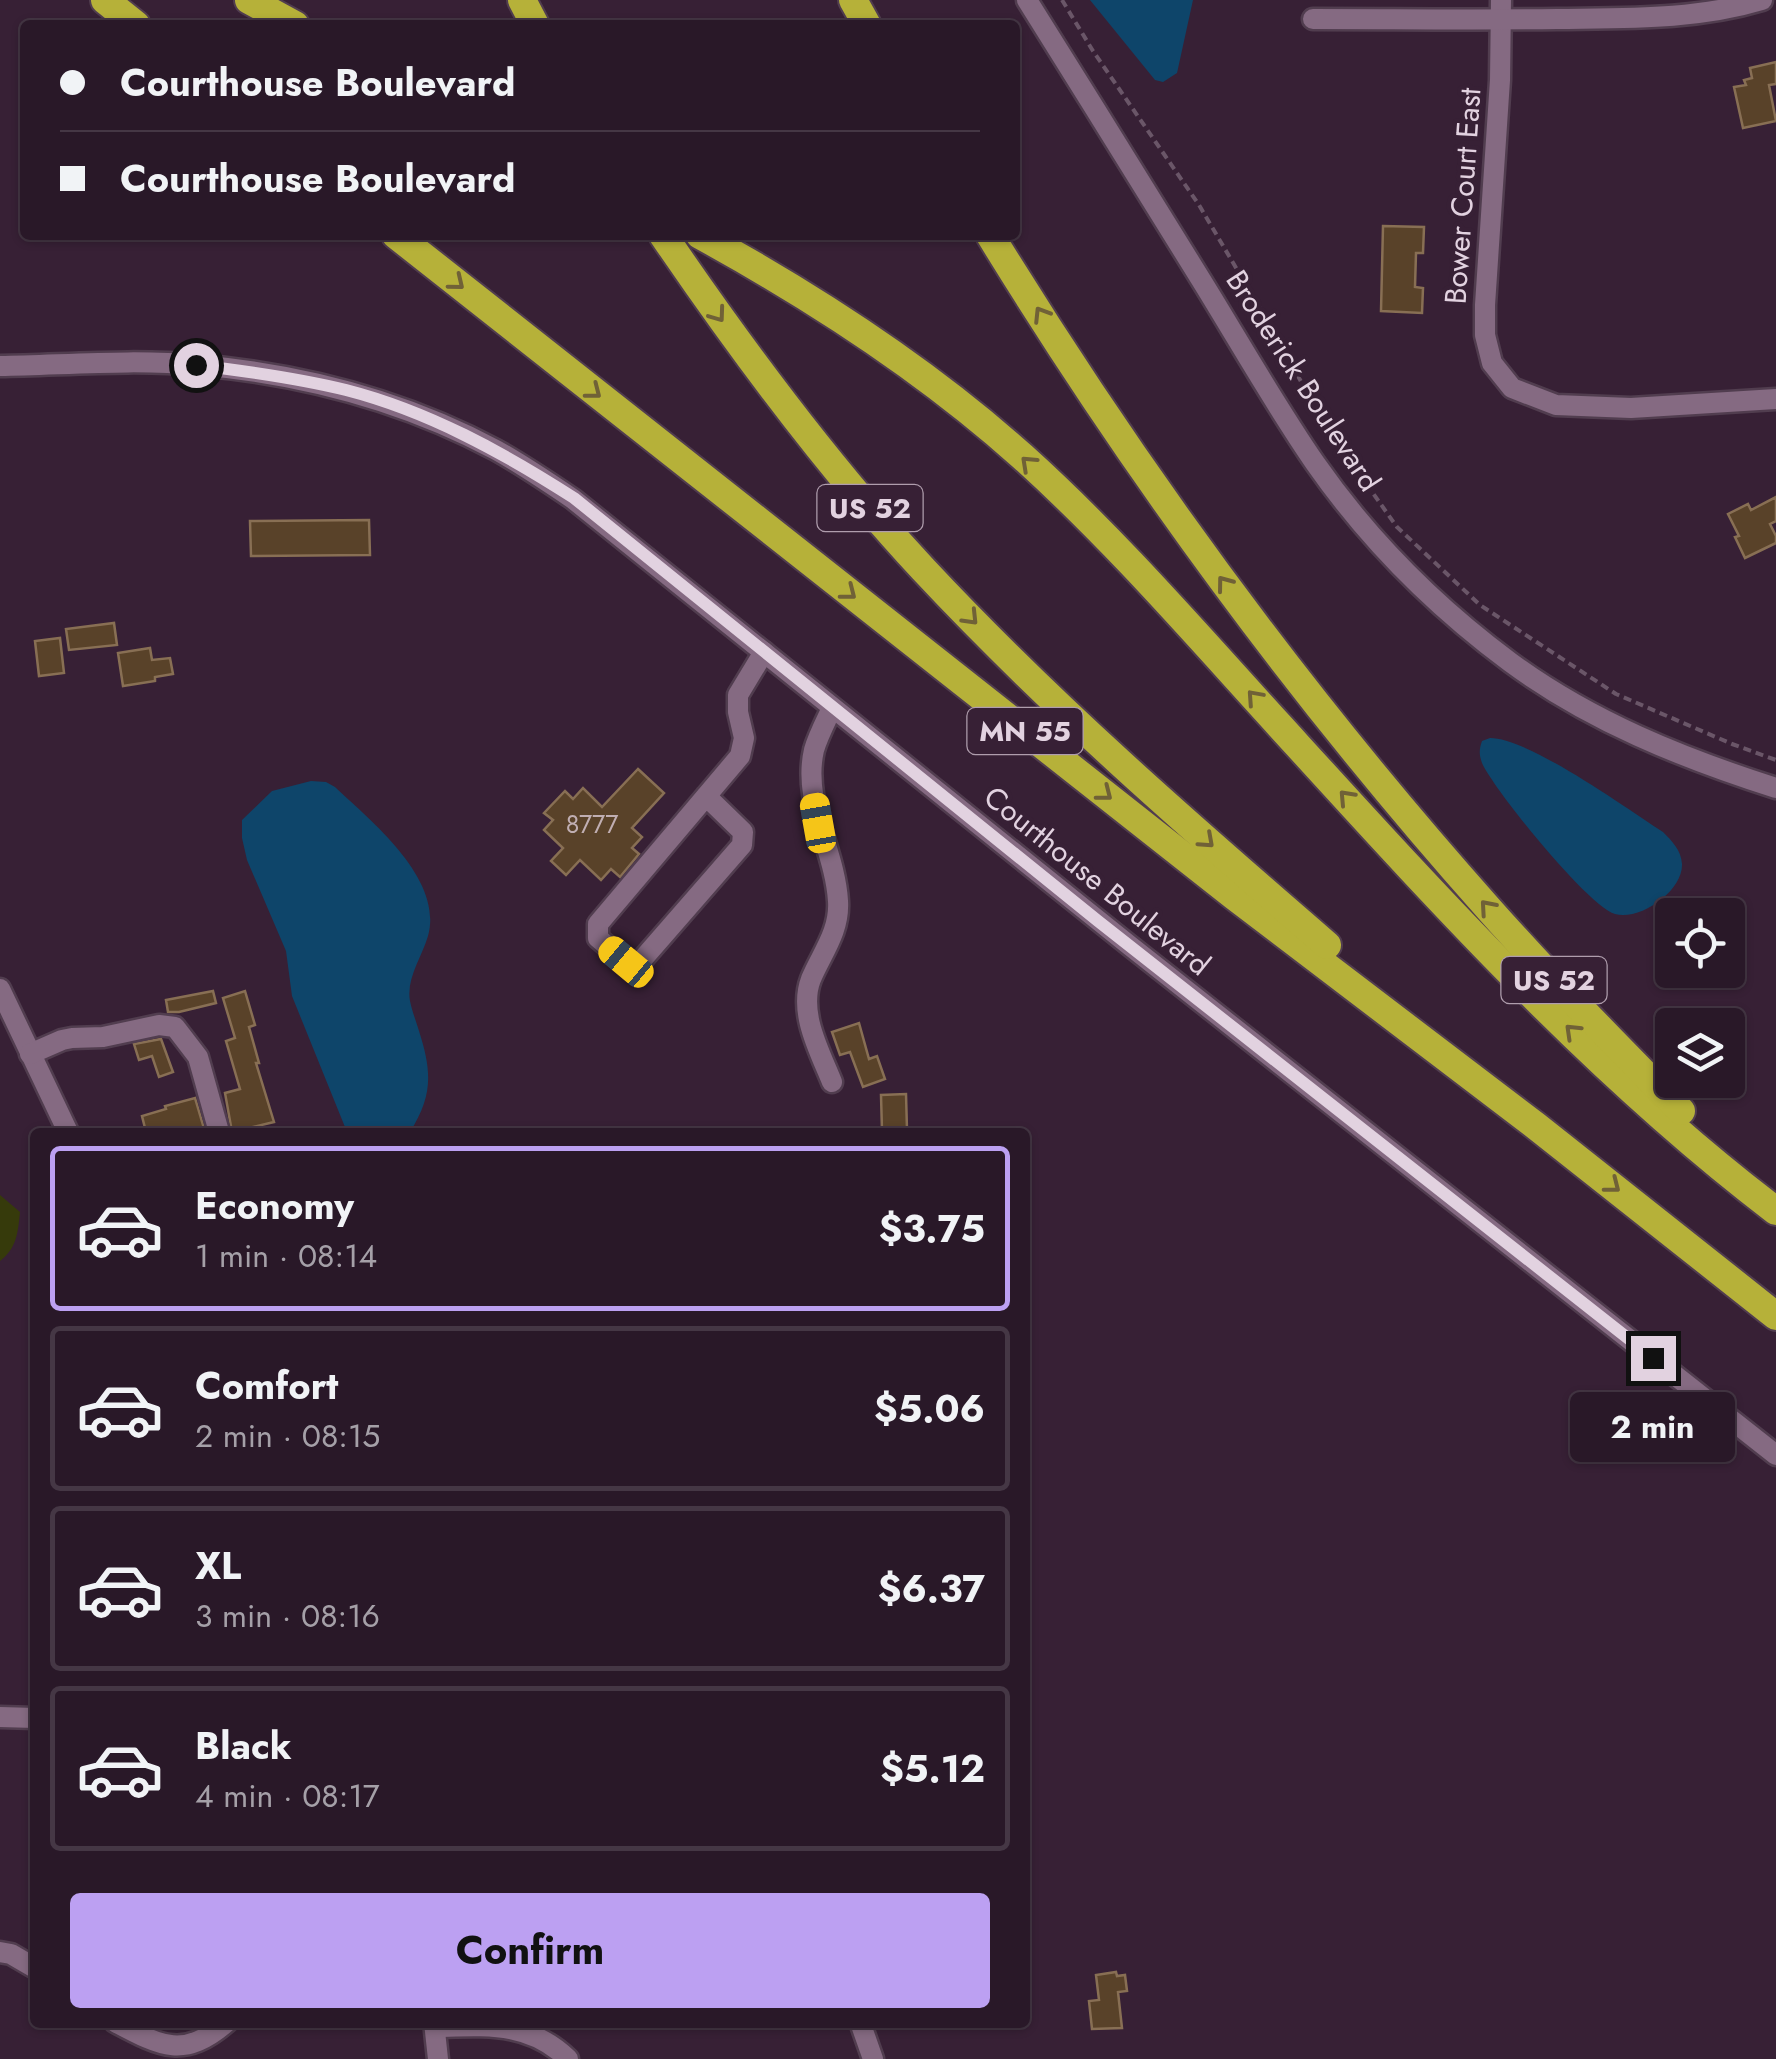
<!DOCTYPE html>
<html lang="en">
<head>
<meta charset="utf-8">
<style>
  body { margin:0; font-family:Jost,sans-serif; background:#312130; color:#f1f3f6; height:100vh; display:flex; flex-direction:column; font-size:38px; white-space:nowrap }
  * { box-sizing:border-box; margin:0 }
  p { font-size:32px; color:#a5a0a8 }
  .icon { flex:none; width:55px; height:55px; fill:none; stroke:currentColor; stroke-width:2; stroke-linecap:round; stroke-linejoin:round }
  .map { position:relative; flex:1; overflow:hidden }
  .sheet { position:absolute; left:30px; top:1128px; width:1000px; height:900px; display:flex; flex-direction:column; background:#291828; border-radius:10px; box-shadow:0 2px 8px #0004,0 0 0 2px #453745 }
  .sheet>* { flex:none }
  .top-card { position:absolute; left:20px; top:20px; width:1000px; height:220px; border-radius:10px; box-shadow:0 2px 8px #0004,0 0 0 2px #453745; display:grid; align-content:center; height:220px; padding:0 40px; background:#291828 }
  .controls { position:absolute; left:1655px; top:898px; display:grid; gap:20px }
  .controls a { display:grid; place-items:center; width:90px; height:90px; border-radius:10px; background:#291828; box-shadow:0 2px 8px #0004,0 0 0 2px #453745; font-size:50px }
  .end { position:absolute; width:45px; height:45px; margin:-22px; border:12px solid #e2d2e0; background:#111; box-shadow:0 0 0 5px #111 }
  .from { border-radius:50% }
  .bubble { position:absolute; height:70px; border-radius:10px; background:#291828; box-shadow:0 2px 8px #0004,0 0 0 2px #453745; font-size:32px; font-weight:700; line-height:70px; text-align:center }
  .car { position:absolute; width:30px; height:60px; margin:-30px -15px; border-radius:12px; box-shadow:0 0 8px 2px #0007; background:linear-gradient(#f5c518 24%,#345 0 40%,#f5c518 0 76%,#345 0 86%,#f5c518 0) }
  .top-card b { display:flex; align-items:center; gap:35px; height:95px; font-size:38px }
  .top-card b+b { border-top:2px solid #453745 }
  .top-card i { width:25px; height:25px; background:#f1f3f6 }
  ul { padding:18px 0 0; list-style:none }
  li { display:flex; align-items:center; gap:30px; height:165px; margin:0 20px 15px; padding:0 20px; border:5px solid #453745; border-radius:10px }
  li div { flex:1 }
  li b { display:block; font-size:38px }
  li em { font-style:normal; font-weight:700 }
  li.on { border-color:#bca0f2 }
  li>.icon { width:90px; height:90px; stroke-width:1.5 }
  .primary-button { display:flex; gap:20px; margin-top:auto; padding:20px 40px }
  .primary-button a { flex:1; height:115px; border-radius:10px; background:#bca0f2; color:#111; font-size:40px; font-weight:700; line-height:115px; text-align:center }
  .map>svg:first-child { display:block }
  .green { fill:#363a0b }
  .water { fill:#0e456a }
  .building { fill:#594229; stroke:#886f54; stroke-width:2.5 }
  .lines { fill:none; stroke-linecap:round; stroke-linejoin:round }
  .minor-casing { stroke:#513d4f; stroke-width:25 }
  .highway-casing { stroke:#513d4f; stroke-width:32 }
  .path { stroke:#6a5668; stroke-width:4; stroke-dasharray:8 5; stroke-linecap:butt }
  .minor { stroke:#856a82; stroke-width:20 }
  .highway { stroke:#b6b139; stroke-width:28 }
  .oneway { stroke:#706137 }
  .route { stroke:#e2d2e0; stroke-width:12 }
  .labels { text-anchor:middle; stroke-width:9; stroke-linejoin:round; paint-order:stroke }
  .number-label { font-size:25px; fill:#c0aeb2 }
  .shield { fill:#372035; stroke:#af9dad; stroke-width:2.5 }
  .shield-label { font-size:28px; font-weight:bold; fill:#e2d2e0 }
  .street-label { font-size:30px; fill:#e2d2e0; stroke:#372035 }
</style>
</head>
<body>
<div class="map">
<svg width="1776" height="2059" viewBox="0 0 1776 2059">
  <rect width="100%" height="100%" fill="#372035"/>
  <path class="green" d="M0,1195L20,1212C18,1232 17,1248 0,1261Z"/>
  <g class="water">
    <polygon points="1090,0 1193,0 1177,73 1163,82 1155,80"/>
    <path d="M1490,738C1529,738 1626,808 1663,832C1672,841 1681,850 1682,864C1683,891 1640,921 1615,914C1589,907 1494,790 1482,763C1479,755 1479,749 1482,741Z"/>
    <path d="M311,781L326,782L335,787C371,821 444,879 428,936C422,957 406,978 410,1001C412,1011 416,1021 419,1031C432,1072 433,1095 410,1132H347L292,996L286,951L247,860L242,838V820L272,791Z"/>
  </g>
  <g class="building">
    <polygon points="1776,62 1776,84 1769,85 1776,121 1743,128 1734,87 1746,85 1744,80 1752,78 1750,68"/>
    <polygon points="1383,226 1424,227 1423,253 1416,253 1415,287 1423,288 1422,313 1381,311"/>
    <polygon points="1776,497 1776,521 1770,524 1776,536 1776,543 1745,558 1735,537 1739,536 1728,514 1748,504 1751,510"/>
    <polygon points="369,520 370,555 251,556 250,521"/>
    <polygon points="114,623 117,645 69,650 66,629"/>
    <polygon points="60,638 64,673 39,676 35,641"/>
    <polygon points="150,648 152,660 170,658 173,674 155,677 155,681 123,686 118,653"/>
    <polygon points="638,769 664,793 632,828 642,837 632,848 639,854 620,877 611,869 601,880 580,860 566,875 551,861 563,848 544,830 553,820 544,813 565,791 573,799 583,788 602,807"/>
    <polygon points="213,991 216,1003 179,1012 168,1012 166,1000"/>
    <polygon points="245,991 255,1025 249,1027 259,1063 256,1063 274,1122 232,1132 225,1093 240,1089 226,1041 235,1038 223,998"/>
    <polygon points="859,1023 869,1059 877,1056 885,1079 863,1087 850,1052 840,1055 832,1032"/>
    <polygon points="161,1039 173,1072 159,1077 152,1056 139,1060 134,1044"/>
    <polygon points="906,1094 907,1130 882,1131 881,1095"/>
    <polygon points="195,1098 205,1132 146,1132 142,1116 166,1109 165,1106"/>
    <polygon points="1116,1972 1117,1976 1125,1975 1127,1991 1118,1992 1122,2028 1092,2029 1089,2001 1099,2000 1096,1975"/>
  </g>
  <g class="lines">
    <defs>
      <g id="minor">
        <path d="M1027,0C1086,94 1145,189 1203,283C1240,343 1275,405 1315,463C1368,539 1436,607 1510,662C1590,721 1682,758 1776,788"/>
        <polyline points="1501,0 1500,80 1485,305 1485,335 1492,363 1512,388 1556,405 1631,408 1776,399"/>
        <path d="M1313,19C1394,19 1476,20 1557,19C1626,18 1696,20 1762,0"/>
        <path d="M0,366C65,365 133,359 198,365C301,374 404,401 496,450C523,465 548,482 573,499L1129,945L1776,1455"/>
        <polyline points="706,796 743,832 742,845 641,961 626,962 598,938 598,924 740,756 744,738 738,712 738,695 764,652"/>
        <polyline points="0,989 68,1132"/>
        <polyline points="30,1054 62,1040 72,1038 103,1037 159,1025 175,1027 198,1057 219,1132"/>
        <path d="M832,1082C820,1052 798,1013 811,979C822,953 840,931 838,901C835,850 802,802 814,750C818,736 826,721 832,708"/>
        <polyline points="0,1717 35,1718"/>
        <polyline points="0,1952 11,1954 35,1968"/>
        <path d="M115,2022C162,2047 184,2059 227,2022"/>
        <polyline points="434,2022 438,2059"/>
        <polyline points="860,2022 873,2059"/>
        <path d="M435,2027C486,2026 529,2021 568,2059"/>
      </g>
      <g id="highway">
        <polyline points="105,0 136,25"/>
        <polyline points="249,0 295,25"/>
        <polyline points="522,0 535,25"/>
        <polyline points="853,0 867,25"/>
        <polyline points="396,235 1234,896 1536,1126 1776,1316"/>
        <path d="M663,235C742,351 827,466 923,569C1049,704 1188,825 1327,945"/>
        <path d="M700,235C815,298 925,369 1023,457C1115,540 1196,634 1279,725C1434,895 1592,1071 1776,1211"/>
        <path d="M990,235C1136,473 1302,699 1488,908C1550,978 1615,1044 1681,1111"/>
      </g>
    </defs>
    <use href="#minor" class="minor-casing"/>
    <use href="#highway" class="highway-casing"/>
    <polyline class="path" points="1062,0 1093,51 1199,205 1265,317 1328,430 1397,527 1480,605 1616,694 1732,744 1776,760"/>
    <use href="#minor" class="minor"/>
    <use href="#highway" class="highway"/>
  </g>
  <defs><path id="oneway-chevron" d="M-2-3.5L2.5 0L-2 3.5" fill="none" stroke-width="1.6" stroke-linecap="round" stroke-linejoin="round" transform="scale(2.5)"/></defs>
  <g class="oneway">
    <use href="#oneway-chevron" transform="translate(457 283) rotate(39)"/>
    <use href="#oneway-chevron" transform="translate(1041 314) rotate(-122)"/>
    <use href="#oneway-chevron" transform="translate(718 315) rotate(54)"/>
    <use href="#oneway-chevron" transform="translate(594 392) rotate(38)"/>
    <use href="#oneway-chevron" transform="translate(1028 463) rotate(-137)"/>
    <use href="#oneway-chevron" transform="translate(1224 583) rotate(-127)"/>
    <use href="#oneway-chevron" transform="translate(849 593) rotate(38)"/>
    <use href="#oneway-chevron" transform="translate(971 618) rotate(46)"/>
    <use href="#oneway-chevron" transform="translate(1254 697) rotate(-132)"/>
    <use href="#oneway-chevron" transform="translate(1105 794) rotate(38)"/>
    <use href="#oneway-chevron" transform="translate(1346 797) rotate(-133)"/>
    <use href="#oneway-chevron" transform="translate(1207 841) rotate(42)"/>
    <use href="#oneway-chevron" transform="translate(1487 907) rotate(-131)"/>
    <use href="#oneway-chevron" transform="translate(1572 1031) rotate(-136)"/>
    <use href="#oneway-chevron" transform="translate(1613 1186) rotate(38)"/>
  </g>
  <g class="lines">
    <path class="route" d="M196,365C246,371 297,378 346,390C428,411 504,453 574,498L1098,921L1653,1358"/>
  </g>
  <g class="labels">
    <g class="number-label">
      <text x="592" y="833">8777</text>
    </g>
    <g class="shield">
      <rect x="817.5" y="485" width="105" height="46" rx="8"/>
      <rect x="967.5" y="708" width="115" height="46" rx="8"/>
      <rect x="1501.5" y="957" width="105" height="46" rx="8"/>
    </g>
    <g class="shield-label">
      <text x="870" y="518">US 52</text>
      <text x="1025" y="741">MN 55</text>
      <text x="1554" y="990">US 52</text>
    </g>
    <g class="street-label">
      <text transform="translate(1463 196) rotate(-86)" y="10">Bower Court East</text>
      <text transform="translate(1303 381) rotate(57)" y="10">Broderick Boulevard</text>
      <text transform="translate(1097 881) rotate(39)" y="10">Courthouse Boulevard</text>
    </g>
  </g>
</svg>
<div class="controls">
<a><svg class="icon" aria-label="locate" viewBox="0 0 24 24"><circle cx="12" cy="12" r="6"/><path d="M12 2v4M12 18v4M2 12h4M18 12h4"/></svg></a>
<a><svg class="icon" aria-label="layers" viewBox="0 0 24 24"><path d="M12 4l9 5-9 5-9-5zM3 14l9 5 9-5"/></svg></a>
</div>
<i class="end from" style="left:196px;top:365px"></i>
<i class="end" style="left:1653px;top:1358px"></i>
<div class="bubble" style="left:1570px;top:1392px;width:165px">2 min</div>
<i class="car" style="left:818px;top:823px;rotate:350deg"></i>
<i class="car" style="left:626px;top:962px;rotate:310deg"></i>
<div class="top-card">
<b><i class="from"></i>Courthouse Boulevard</b>
<b><i></i>Courthouse Boulevard</b>
</div>
<section class="sheet">
<ul>
<li class="on"><svg class="icon" aria-label="car" viewBox="0 0 24 24"><path d="M5 17H2v-5l4-1 3-4h7l3 4 3 1v5h-3M9 17h6M6 11h13"/><circle cx="7" cy="17" r="2"/><circle cx="17" cy="17" r="2"/></svg><div><b>Economy</b><p>1 min · 08:14</p></div><em>$3.75</em></li>
<li><svg class="icon" aria-label="car" viewBox="0 0 24 24"><path d="M5 17H2v-5l4-1 3-4h7l3 4 3 1v5h-3M9 17h6M6 11h13"/><circle cx="7" cy="17" r="2"/><circle cx="17" cy="17" r="2"/></svg><div><b>Comfort</b><p>2 min · 08:15</p></div><em>$5.06</em></li>
<li><svg class="icon" aria-label="car" viewBox="0 0 24 24"><path d="M5 17H2v-5l4-1 3-4h7l3 4 3 1v5h-3M9 17h6M6 11h13"/><circle cx="7" cy="17" r="2"/><circle cx="17" cy="17" r="2"/></svg><div><b>XL</b><p>3 min · 08:16</p></div><em>$6.37</em></li>
<li><svg class="icon" aria-label="car" viewBox="0 0 24 24"><path d="M5 17H2v-5l4-1 3-4h7l3 4 3 1v5h-3M9 17h6M6 11h13"/><circle cx="7" cy="17" r="2"/><circle cx="17" cy="17" r="2"/></svg><div><b>Black</b><p>4 min · 08:17</p></div><em>$5.12</em></li>
</ul>
<div class="primary-button"><a>Confirm</a></div>
</section>
</div>
</body>
</html>
